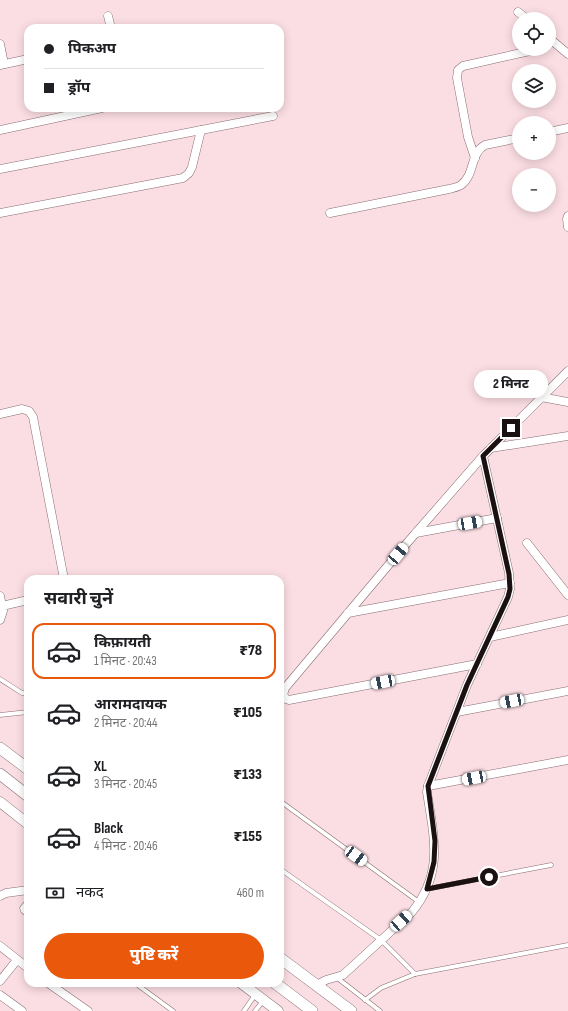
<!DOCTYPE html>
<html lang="hi">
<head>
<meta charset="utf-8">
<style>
  body { margin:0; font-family:"Sofia Sans Condensed","Noto Sans Devanagari",sans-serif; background:#f6f6f6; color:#202124; height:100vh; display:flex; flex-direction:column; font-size:15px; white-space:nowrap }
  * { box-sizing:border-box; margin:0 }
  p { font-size:13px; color:#757577 }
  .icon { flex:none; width:22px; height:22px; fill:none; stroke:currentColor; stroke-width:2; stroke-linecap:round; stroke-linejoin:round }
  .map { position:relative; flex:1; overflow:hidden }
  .side { position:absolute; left:24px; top:575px; width:260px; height:412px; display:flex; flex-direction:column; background:#fff; border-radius:12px; box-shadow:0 2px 10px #0003 }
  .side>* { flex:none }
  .top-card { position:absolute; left:24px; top:24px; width:260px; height:88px; border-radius:12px; box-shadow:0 2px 10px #0003; display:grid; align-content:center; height:88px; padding:0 20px; background:#fff }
  .buttons { position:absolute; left:512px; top:12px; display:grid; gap:8px }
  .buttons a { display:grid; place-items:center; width:44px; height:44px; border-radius:50%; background:#fff; box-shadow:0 2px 10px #0003; font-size:20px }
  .end { position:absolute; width:18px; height:18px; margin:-9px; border:5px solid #1b1113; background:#fff; box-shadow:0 0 0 2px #fff }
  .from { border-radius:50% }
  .bubble { position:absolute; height:28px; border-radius:14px; background:#fff; box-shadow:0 2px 10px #0003; font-size:13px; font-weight:800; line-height:28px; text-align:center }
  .car { position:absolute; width:12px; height:24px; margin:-12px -6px; border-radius:5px; box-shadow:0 0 3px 1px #0007; background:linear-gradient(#fff 24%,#345 0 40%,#fff 0 76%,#345 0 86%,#fff 0) }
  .top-card b { display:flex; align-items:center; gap:14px; height:38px; font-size:15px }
  .top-card b+b { border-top:1px solid #e0e0e0 }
  .top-card i { width:10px; height:10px; background:#202124 }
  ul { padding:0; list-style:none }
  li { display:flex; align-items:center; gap:12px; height:56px; margin:0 8px 6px; padding:0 12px; border:2px solid transparent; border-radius:12px }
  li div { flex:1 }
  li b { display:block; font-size:15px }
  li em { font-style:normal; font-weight:800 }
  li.current { border-color:#ea580c }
  li>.icon { width:36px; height:36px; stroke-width:1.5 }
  h2 { padding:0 20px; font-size:18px; line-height:48px }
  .pay { display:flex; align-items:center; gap:10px; height:44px; padding:0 20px; font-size:15px }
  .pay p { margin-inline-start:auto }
  .primary-button { display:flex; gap:8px; margin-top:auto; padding:8px 20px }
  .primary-button a { flex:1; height:46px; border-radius:24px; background:#ea580c; color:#fff; font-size:16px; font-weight:800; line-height:46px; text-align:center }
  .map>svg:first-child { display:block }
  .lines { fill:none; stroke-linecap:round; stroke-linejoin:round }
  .service-casing { stroke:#876d71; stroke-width:5 }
  .minor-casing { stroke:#876d71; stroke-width:9 }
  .tertiary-casing { stroke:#876d71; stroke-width:11 }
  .secondary-casing { stroke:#876d71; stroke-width:12 }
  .service { stroke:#fff; stroke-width:4 }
  .minor { stroke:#fff; stroke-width:8 }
  .tertiary { stroke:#fff; stroke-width:10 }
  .secondary { stroke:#fff; stroke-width:11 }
  .route { stroke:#1b1113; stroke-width:5 }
</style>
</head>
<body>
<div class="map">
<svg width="568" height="1011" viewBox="0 0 568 1011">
  <rect width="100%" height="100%" fill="#fbdee3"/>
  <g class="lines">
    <defs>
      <g id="service">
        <polyline points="0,679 22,693 28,693"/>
        <polyline points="0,715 28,712"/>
        <polyline points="280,801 419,902"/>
        <polyline points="280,869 381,940 415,974"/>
        <polyline points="427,889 551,865"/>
        <polyline points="28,901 22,908 23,911 28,915"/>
        <polyline points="336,977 380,1011"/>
        <polyline points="135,983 173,1011"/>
        <polyline points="365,1000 381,988 415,974 568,945"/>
        <polyline points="244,1011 255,995"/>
        <polyline points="255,1011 263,1001"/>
      </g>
      <g id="minor">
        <polyline points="518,12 527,19"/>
        <polyline points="108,16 111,28"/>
        <polyline points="549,38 568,54"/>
        <polyline points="0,44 4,64"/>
        <polyline points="0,65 28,59"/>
        <polyline points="0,130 102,108"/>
        <polyline points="549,132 568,128"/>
        <polyline points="475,158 468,137 457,78 458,70 463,66 539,49"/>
        <polyline points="0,169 273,116"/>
        <polyline points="0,213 183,178 189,173 192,167 201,130"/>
        <path d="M330,213L449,189C453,188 458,187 461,185C475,175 470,153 485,145L519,138"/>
        <polyline points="568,216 567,219 568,227"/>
        <polyline points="541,397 568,402"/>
        <polyline points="0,414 22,409 29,411 33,417 64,579"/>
        <polyline points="491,448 568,436"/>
        <polyline points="416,533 497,518"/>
        <polyline points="527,543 568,595"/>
        <polyline points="0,596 3,611 0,620"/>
        <polyline points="2,606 28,600"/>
        <polyline points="348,613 510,583"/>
        <polyline points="490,637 568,620"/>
        <polyline points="477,664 289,700 286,699 283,695 285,688 407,543 483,456 568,371"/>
        <polyline points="457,712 568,691"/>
        <polyline points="428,786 568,760"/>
        <polyline points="0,896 6,893 28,890"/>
        <polyline points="0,946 28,968"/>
        <polyline points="0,981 17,960"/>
        <polyline points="48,983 88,1011"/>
        <path d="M317,985L326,980L343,975L412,912C444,873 434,838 427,792L428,786L467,685L508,597L510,589L509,573L483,456"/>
        <polyline points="0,995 22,1011"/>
      </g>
      <g id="tertiary">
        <polyline points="0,802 28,824"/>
        <polyline points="241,983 278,1011"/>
      </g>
      <g id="secondary">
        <polyline points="0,748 28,769"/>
        <polyline points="0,774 28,796"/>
        <polyline points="280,958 351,1011"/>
        <polyline points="275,983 312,1011"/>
      </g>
    </defs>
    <use href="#service" class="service-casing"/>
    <use href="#minor" class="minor-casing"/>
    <use href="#tertiary" class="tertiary-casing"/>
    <use href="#secondary" class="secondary-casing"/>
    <use href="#service" class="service"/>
    <use href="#minor" class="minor"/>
    <use href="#tertiary" class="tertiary"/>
    <use href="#secondary" class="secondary"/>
  </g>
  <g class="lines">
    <polyline class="route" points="489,877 427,889 434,862 435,841 428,786 467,685 508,597 510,589 509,574 483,456 511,428"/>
  </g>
</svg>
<div class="buttons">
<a><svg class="icon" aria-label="locate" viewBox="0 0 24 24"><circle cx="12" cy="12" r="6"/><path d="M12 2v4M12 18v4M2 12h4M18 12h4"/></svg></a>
<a><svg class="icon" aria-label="layers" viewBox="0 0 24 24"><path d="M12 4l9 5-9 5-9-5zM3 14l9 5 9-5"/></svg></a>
<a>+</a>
<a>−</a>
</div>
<i class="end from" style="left:489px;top:877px"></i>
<i class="end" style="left:511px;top:428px"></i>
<div class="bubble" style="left:474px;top:370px;width:74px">2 मिनट</div>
<i class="car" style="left:470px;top:523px;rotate:80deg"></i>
<i class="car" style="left:398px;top:554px;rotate:40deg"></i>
<i class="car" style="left:383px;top:682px;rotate:259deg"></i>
<i class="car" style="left:512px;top:701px;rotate:259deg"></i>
<i class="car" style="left:474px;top:778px;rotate:259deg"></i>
<i class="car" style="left:356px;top:856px;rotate:126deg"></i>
<i class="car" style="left:401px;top:921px;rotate:48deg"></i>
<div class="top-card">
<b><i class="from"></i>पिकअप</b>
<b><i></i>ड्रॉप</b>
</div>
<section class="side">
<h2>सवारी चुनें</h2>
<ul>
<li class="current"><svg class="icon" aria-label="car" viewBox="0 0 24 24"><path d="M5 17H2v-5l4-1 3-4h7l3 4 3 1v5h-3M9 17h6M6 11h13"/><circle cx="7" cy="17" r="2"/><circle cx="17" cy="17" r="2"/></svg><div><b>किफ़ायती</b><p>1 मिनट · 20:43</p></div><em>₹78</em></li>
<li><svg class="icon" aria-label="car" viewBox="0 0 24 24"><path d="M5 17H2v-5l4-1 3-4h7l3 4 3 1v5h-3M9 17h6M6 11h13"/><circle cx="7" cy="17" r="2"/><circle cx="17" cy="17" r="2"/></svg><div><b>आरामदायक</b><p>2 मिनट · 20:44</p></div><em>₹105</em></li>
<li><svg class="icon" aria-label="car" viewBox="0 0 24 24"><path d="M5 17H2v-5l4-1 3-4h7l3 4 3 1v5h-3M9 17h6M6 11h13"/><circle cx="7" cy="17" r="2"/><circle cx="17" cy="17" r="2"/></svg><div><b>XL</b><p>3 मिनट · 20:45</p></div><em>₹133</em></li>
<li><svg class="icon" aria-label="car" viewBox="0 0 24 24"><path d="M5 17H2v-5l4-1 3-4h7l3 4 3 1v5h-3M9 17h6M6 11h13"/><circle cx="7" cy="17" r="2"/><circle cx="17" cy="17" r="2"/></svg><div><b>Black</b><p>4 मिनट · 20:46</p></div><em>₹155</em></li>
</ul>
<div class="pay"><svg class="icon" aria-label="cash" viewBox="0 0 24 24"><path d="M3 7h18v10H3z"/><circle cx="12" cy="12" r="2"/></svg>नकद<p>460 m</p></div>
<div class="primary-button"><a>पुष्टि करें</a></div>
</section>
</div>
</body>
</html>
